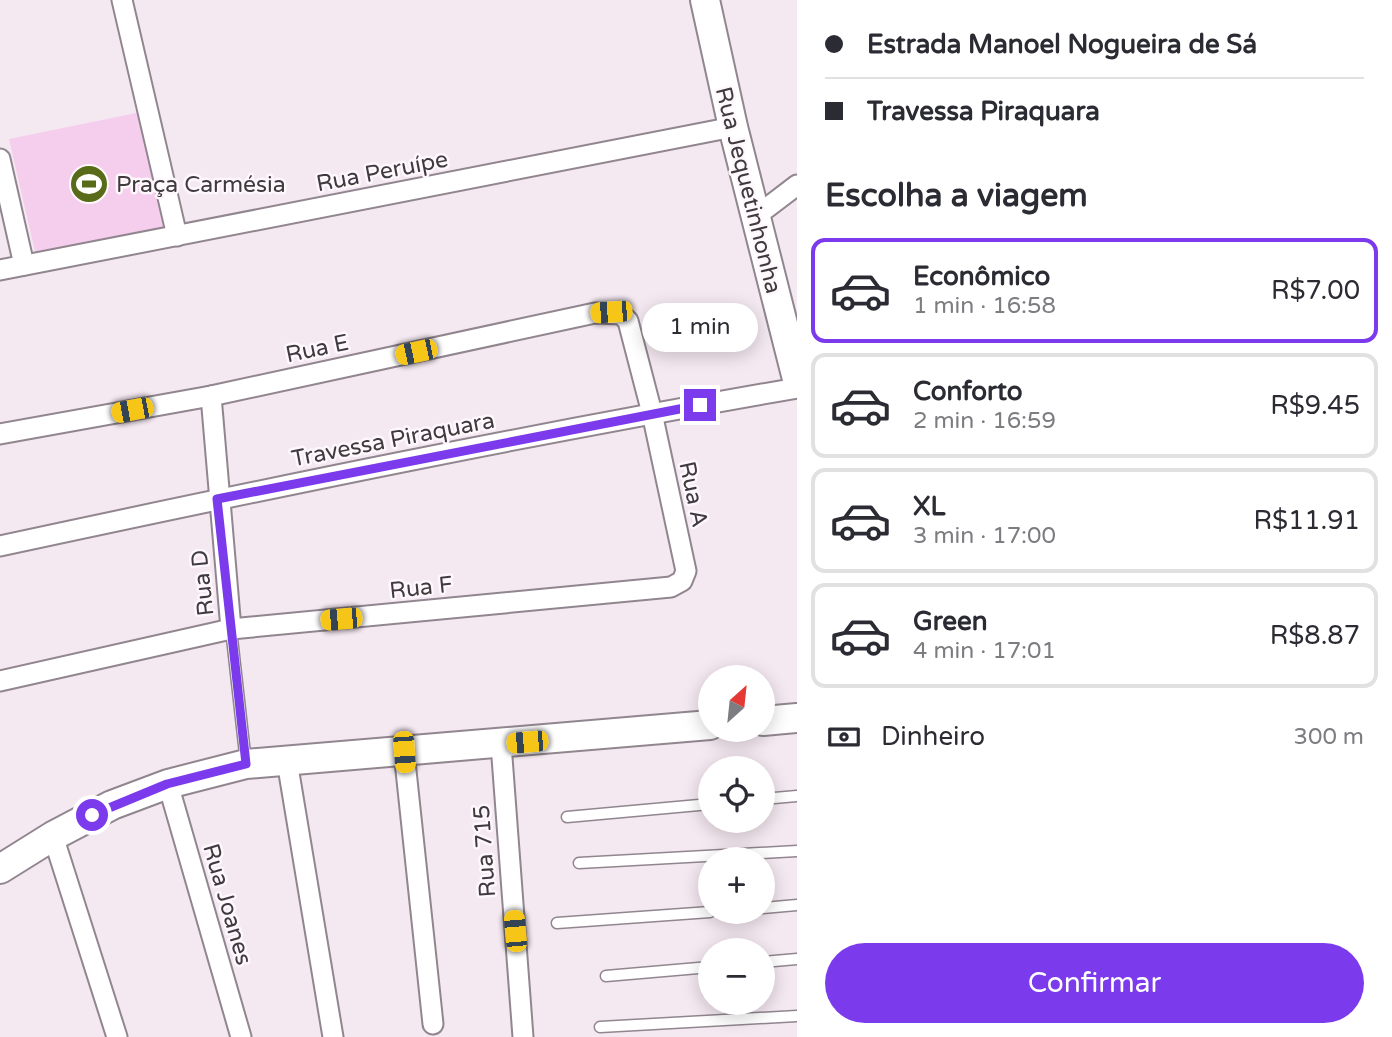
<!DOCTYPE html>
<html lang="pt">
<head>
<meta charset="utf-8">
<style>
  body { margin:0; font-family:"Varela Round",sans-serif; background:#f7f7f7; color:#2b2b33; height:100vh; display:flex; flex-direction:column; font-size:26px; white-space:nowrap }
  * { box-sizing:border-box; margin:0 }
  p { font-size:23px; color:#7c7c81 }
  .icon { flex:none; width:38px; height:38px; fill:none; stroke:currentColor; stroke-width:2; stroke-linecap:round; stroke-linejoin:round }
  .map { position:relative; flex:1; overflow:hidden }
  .panel { display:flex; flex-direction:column; background:#fff; width:595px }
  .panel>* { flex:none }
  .top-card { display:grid; align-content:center; height:154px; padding:0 28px; background:#fff }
  .needle { width:46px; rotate:27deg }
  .controls { position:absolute; left:698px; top:665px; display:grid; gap:14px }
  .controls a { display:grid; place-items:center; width:77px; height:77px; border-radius:50%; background:#fff; box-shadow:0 4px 18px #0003; font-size:35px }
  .end { position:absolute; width:32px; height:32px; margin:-16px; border:9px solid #7c3aed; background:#fff; box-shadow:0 0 0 4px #fff }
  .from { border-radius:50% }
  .bubble { position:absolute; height:49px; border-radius:24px; background:#fff; box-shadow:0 4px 18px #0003; font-size:23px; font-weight:600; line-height:49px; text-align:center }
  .car { position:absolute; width:21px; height:42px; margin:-21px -10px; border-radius:9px; box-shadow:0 0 5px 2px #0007; background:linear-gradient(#f5c518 24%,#345 0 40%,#f5c518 0 76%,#345 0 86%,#f5c518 0) }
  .top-card b { display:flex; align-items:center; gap:24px; height:66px; font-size:26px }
  .top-card b+b { border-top:2px solid #e1e1e2 }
  .top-card i { width:18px; height:18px; background:#2b2b33 }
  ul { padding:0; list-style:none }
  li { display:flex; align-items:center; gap:21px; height:105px; margin:0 14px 10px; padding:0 14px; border:4px solid #e1e1e2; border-radius:14px }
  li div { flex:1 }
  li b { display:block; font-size:26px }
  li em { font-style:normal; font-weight:600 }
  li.selected { border-color:#7c3aed }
  li>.icon { width:63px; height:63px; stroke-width:1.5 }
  h2 { padding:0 28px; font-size:32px; line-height:84px }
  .pay { display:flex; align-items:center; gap:18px; height:77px; padding:0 28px; font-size:26px }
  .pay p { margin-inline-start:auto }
  .button { display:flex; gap:14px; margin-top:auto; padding:14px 28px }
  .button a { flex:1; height:80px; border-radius:42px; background:#7c3aed; color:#fff; font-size:28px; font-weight:600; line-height:80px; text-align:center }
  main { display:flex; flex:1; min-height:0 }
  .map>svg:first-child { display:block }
  .green { fill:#f5ceed }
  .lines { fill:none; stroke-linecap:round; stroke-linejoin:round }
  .lane-casing { stroke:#91868f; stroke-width:13 }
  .street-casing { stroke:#91868f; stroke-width:23 }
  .secondary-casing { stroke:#91868f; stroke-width:32 }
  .lane { stroke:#fff; stroke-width:10 }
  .street { stroke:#fff; stroke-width:19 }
  .secondary { stroke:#fff; stroke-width:28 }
  .route { stroke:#7c3aed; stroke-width:9 }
  .labels { text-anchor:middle; stroke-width:5; stroke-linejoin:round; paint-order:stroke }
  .street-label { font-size:23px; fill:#3f3a3e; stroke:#fef7fc }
  .poi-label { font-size:23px; fill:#3f3a3e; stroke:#fef7fc; text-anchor:start }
</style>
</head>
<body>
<main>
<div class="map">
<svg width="797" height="1037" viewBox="0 0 797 1037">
  <rect width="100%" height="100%" fill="#f4e8f1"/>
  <polygon class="green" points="141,112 170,229 36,256 9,139"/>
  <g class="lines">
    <defs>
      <g id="lane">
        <polyline points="231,629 246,763"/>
        <polyline points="763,799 797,796"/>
        <polyline points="567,817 710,804"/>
        <polyline points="579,863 797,851"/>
        <polyline points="763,908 797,905"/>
        <polyline points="557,923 710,912"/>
        <polyline points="763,962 797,959"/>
        <polyline points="606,976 710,967"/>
        <polyline points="600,1027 797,1016"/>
      </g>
      <g id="street">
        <polyline points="122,0 177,236"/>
        <polyline points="0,159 24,265"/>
        <polyline points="755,217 797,185"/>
        <polyline points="0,270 733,127"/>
        <polyline points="211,396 231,629"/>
        <polyline points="0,434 211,396 595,313 621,314 628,321 652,413 686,571 682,581 671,587 231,629 0,681"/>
        <path d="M0,546C265,489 530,434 797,388"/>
        <polyline points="501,744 523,1037"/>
        <polyline points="404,752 433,1024"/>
        <polyline points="287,761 333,1037"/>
        <polyline points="168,784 241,1037"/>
        <polyline points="53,836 117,1037"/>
      </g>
      <g id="secondary">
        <polyline points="705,0 733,127 797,379"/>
        <polyline points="763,721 797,718"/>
        <polyline points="0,869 53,836 112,805 168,784 246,764 710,725"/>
      </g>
    </defs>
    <use href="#lane" class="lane-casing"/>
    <use href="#street" class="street-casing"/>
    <use href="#secondary" class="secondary-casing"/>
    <use href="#lane" class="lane"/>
    <use href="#street" class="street"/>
    <use href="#secondary" class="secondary"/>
  </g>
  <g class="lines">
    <polyline class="route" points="92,815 167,784 246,764 217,499 700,405"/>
  </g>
  <defs>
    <symbol id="stadium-disc" viewBox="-11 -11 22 22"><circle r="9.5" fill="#576b19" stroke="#fef7fc"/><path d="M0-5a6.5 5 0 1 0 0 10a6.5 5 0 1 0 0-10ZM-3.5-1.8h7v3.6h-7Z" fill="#fff"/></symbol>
  </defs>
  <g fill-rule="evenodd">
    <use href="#stadium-disc" x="67" y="162" width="44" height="44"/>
  </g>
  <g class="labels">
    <g class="street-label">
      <text transform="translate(382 171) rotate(-11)" y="8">Rua Peruípe</text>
      <text transform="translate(749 190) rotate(76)" y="8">Rua Jequetinhonha</text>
      <text transform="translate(317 348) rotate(-12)" y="8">Rua E</text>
      <text transform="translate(393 439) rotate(-11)" y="8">Travessa Piraquara</text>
      <text transform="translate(694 494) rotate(78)" y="8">Rua A</text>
      <text transform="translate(202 583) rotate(-96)" y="8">Rua D</text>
      <text transform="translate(421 587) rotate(-6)" y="8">Rua F</text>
      <text transform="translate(484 851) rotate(-94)" y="8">Rua 715</text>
      <text transform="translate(228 904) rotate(74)" y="8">Rua Joanes</text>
    </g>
    <g class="poi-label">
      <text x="116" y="192">Praça Carmésia</text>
    </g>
  </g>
</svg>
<div class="controls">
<a><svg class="needle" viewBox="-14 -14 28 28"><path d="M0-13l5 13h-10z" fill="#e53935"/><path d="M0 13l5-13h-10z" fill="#7c7c81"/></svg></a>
<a><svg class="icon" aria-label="locate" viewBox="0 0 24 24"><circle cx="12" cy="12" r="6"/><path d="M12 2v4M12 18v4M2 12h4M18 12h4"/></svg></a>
<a>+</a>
<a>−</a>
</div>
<i class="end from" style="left:92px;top:815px"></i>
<i class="end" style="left:700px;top:405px"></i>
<div class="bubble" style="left:642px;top:303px;width:116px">1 min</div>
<i class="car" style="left:611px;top:312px;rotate:266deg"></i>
<i class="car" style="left:416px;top:352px;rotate:258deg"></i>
<i class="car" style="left:132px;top:410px;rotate:259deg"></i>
<i class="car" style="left:341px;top:619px;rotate:265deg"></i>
<i class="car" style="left:527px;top:742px;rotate:265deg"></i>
<i class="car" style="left:404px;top:752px;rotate:176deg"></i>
<i class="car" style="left:515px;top:931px;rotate:355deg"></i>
</div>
<section class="panel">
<div class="top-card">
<b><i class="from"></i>Estrada Manoel Nogueira de Sá</b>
<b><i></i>Travessa Piraquara</b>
</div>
<h2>Escolha a viagem</h2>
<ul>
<li class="selected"><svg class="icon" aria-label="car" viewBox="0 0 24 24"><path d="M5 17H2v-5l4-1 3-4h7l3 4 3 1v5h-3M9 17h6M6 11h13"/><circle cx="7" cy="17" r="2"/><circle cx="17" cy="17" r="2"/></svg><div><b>Econômico</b><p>1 min · 16:58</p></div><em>R$7.00</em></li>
<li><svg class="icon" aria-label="car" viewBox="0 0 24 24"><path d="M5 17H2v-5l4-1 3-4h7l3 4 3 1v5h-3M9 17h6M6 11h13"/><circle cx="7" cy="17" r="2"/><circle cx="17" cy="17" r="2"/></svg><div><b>Conforto</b><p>2 min · 16:59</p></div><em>R$9.45</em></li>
<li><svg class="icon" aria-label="car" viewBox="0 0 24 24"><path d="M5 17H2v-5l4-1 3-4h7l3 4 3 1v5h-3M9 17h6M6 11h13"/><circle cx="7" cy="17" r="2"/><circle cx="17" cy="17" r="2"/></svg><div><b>XL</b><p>3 min · 17:00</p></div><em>R$11.91</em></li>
<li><svg class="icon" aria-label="car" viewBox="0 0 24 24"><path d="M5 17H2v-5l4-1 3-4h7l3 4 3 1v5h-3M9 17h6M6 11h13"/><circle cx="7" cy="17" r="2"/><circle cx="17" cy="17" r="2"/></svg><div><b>Green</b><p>4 min · 17:01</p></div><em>R$8.87</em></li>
</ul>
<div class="pay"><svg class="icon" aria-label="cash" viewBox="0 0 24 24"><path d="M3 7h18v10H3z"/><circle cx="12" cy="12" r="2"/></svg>Dinheiro<p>300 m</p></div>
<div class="button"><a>Confirmar</a></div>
</section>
</main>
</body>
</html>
